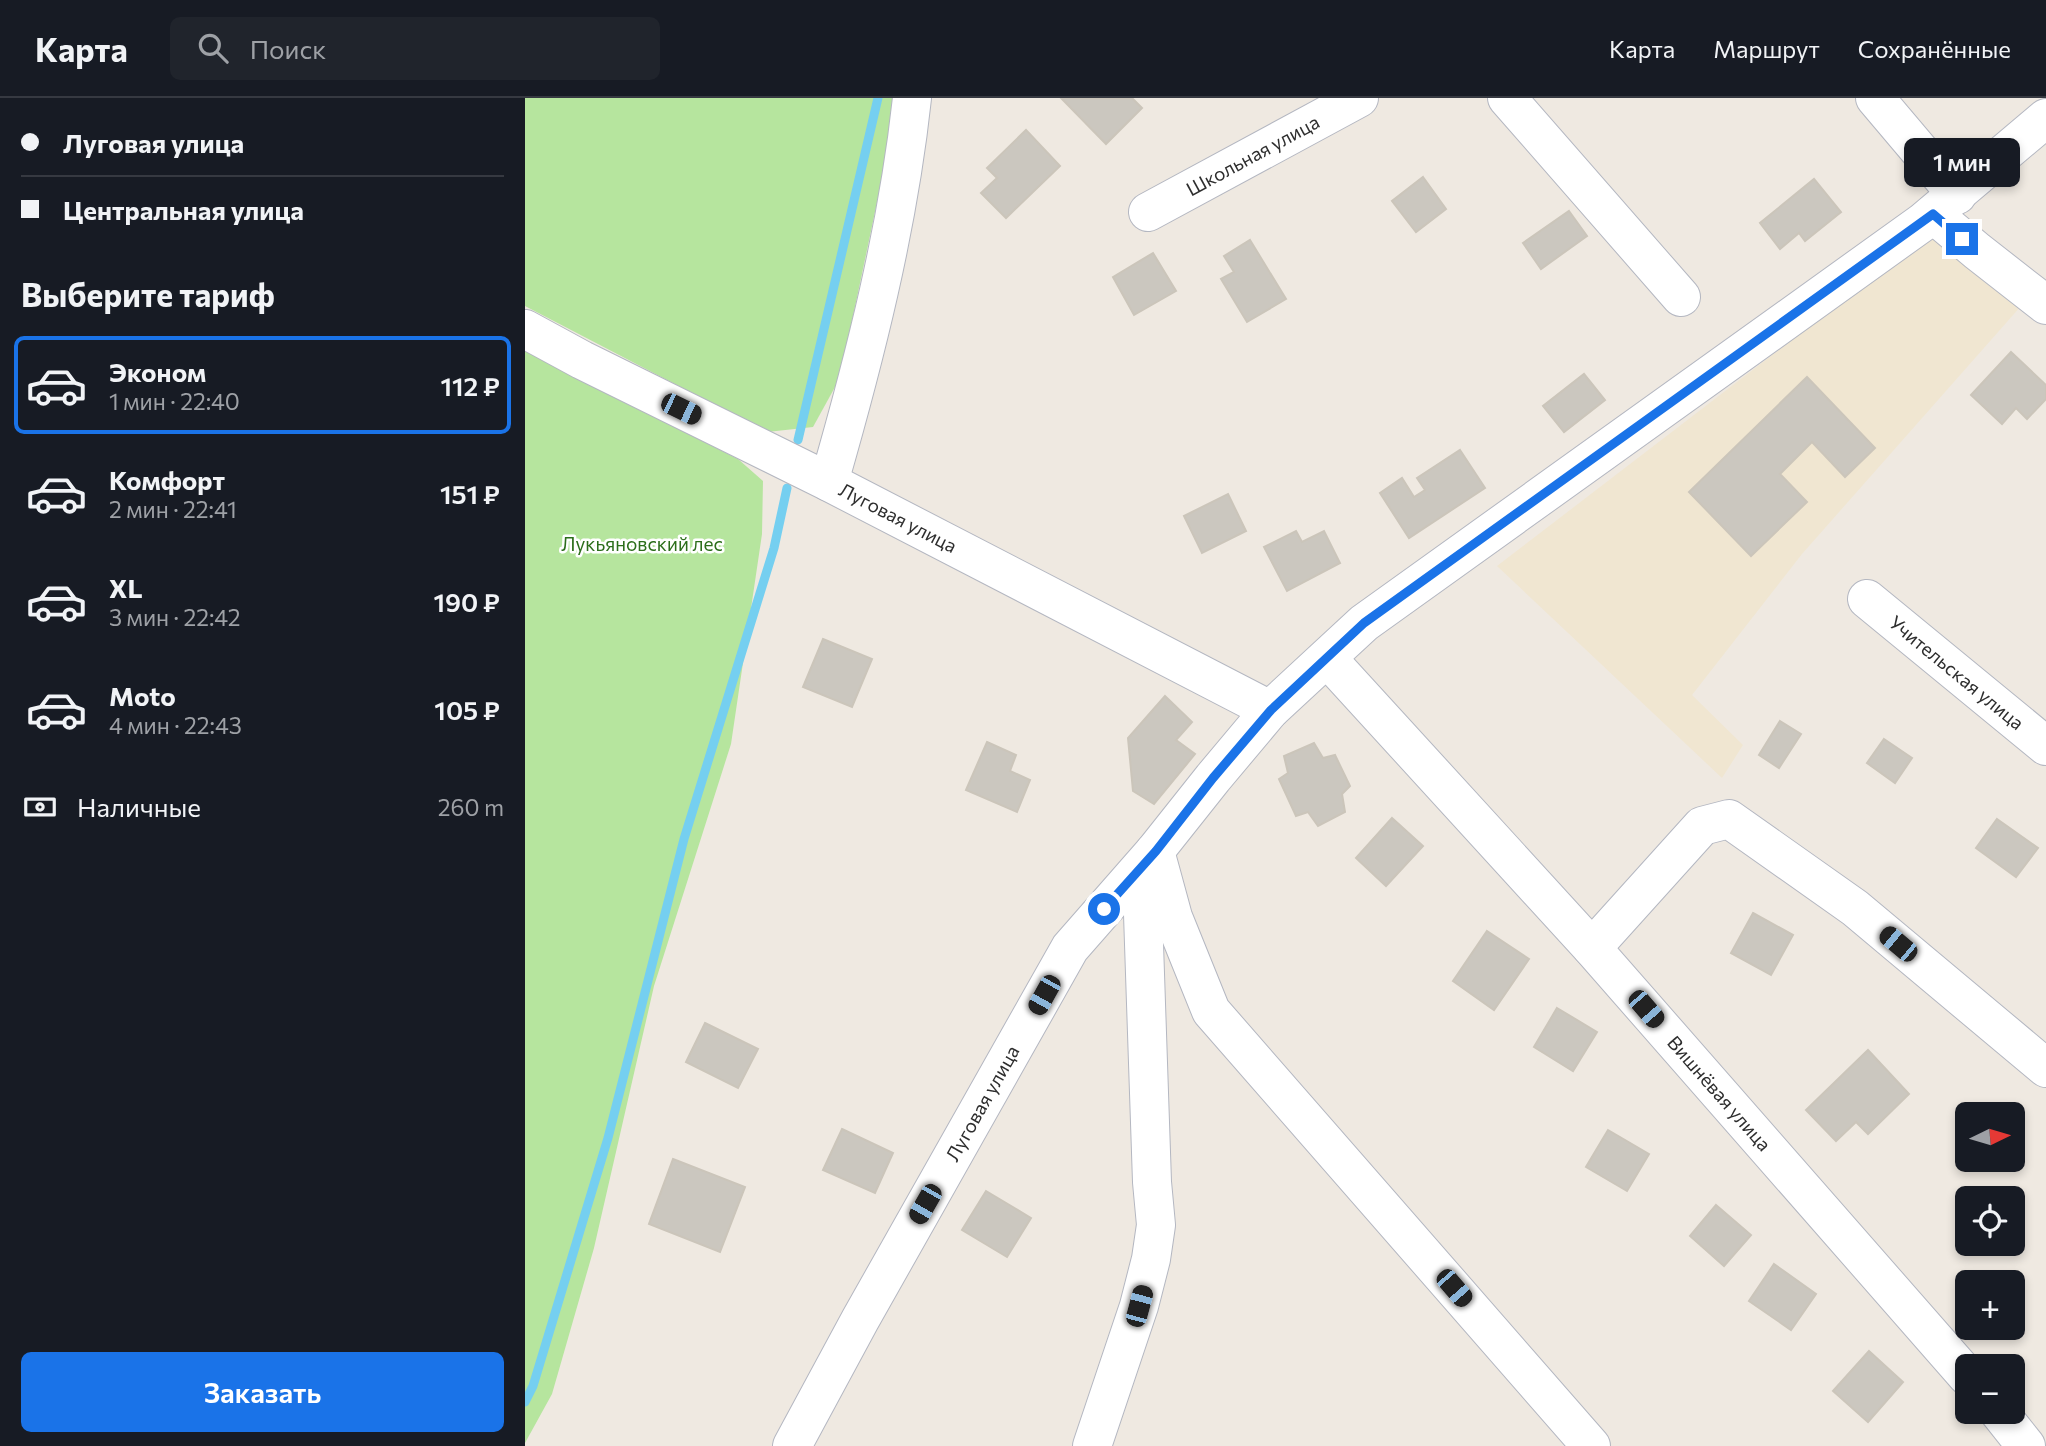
<!DOCTYPE html>
<html lang="ru">
<head>
<meta charset="utf-8">
<style>
  body { margin:0; font-family:Commissioner,sans-serif; background:#20242c; color:#f1f3f6; height:100vh; display:flex; flex-direction:column; font-size:26px; white-space:nowrap }
  * { box-sizing:border-box; margin:0 }
  p { font-size:23px; color:#9ea1a6 }
  .icon { flex:none; width:38px; height:38px; fill:none; stroke:currentColor; stroke-width:2; stroke-linecap:round; stroke-linejoin:round }
  .map { position:relative; flex:1; overflow:hidden }
  .sheet { display:flex; flex-direction:column; background:#171b24; width:525px }
  .sheet>* { flex:none }
  .guide { display:grid; align-content:center; height:154px; padding:0 21px; background:#171b24 }
  .needle { width:46px; rotate:85deg }
  .fabs { position:absolute; left:1430px; top:1004px; display:grid; gap:14px }
  .fabs a { display:grid; place-items:center; width:70px; height:70px; border-radius:10px; background:#171b24; box-shadow:0 4px 10px #0003; font-size:35px }
  .end { position:absolute; width:32px; height:32px; margin:-16px; border:9px solid #1a73e8; background:#fff; box-shadow:0 0 0 4px #fff }
  .from { border-radius:50% }
  .bubble { position:absolute; height:49px; border-radius:10px; background:#171b24; box-shadow:0 4px 10px #0003; font-size:23px; font-weight:600; line-height:49px; text-align:center }
  .car { position:absolute; width:21px; height:42px; margin:-21px -10px; border-radius:9px; box-shadow:0 0 5px 2px #0007; background:linear-gradient(#222 24%,#8ab4d8 0 40%,#222 0 76%,#8ab4d8 0 86%,#222 0) }
  .guide b { display:flex; align-items:center; gap:24px; height:66px; font-size:26px }
  .guide b+b { border-top:2px solid #363941 }
  .guide i { width:18px; height:18px; background:#f1f3f6 }
  ul { padding:0; list-style:none }
  li { display:flex; align-items:center; gap:21px; height:98px; margin:0 14px 10px; padding:0 7px; border:4px solid transparent; border-radius:10px }
  li div { flex:1 }
  li b { display:block; font-size:26px }
  li em { font-style:normal; font-weight:600 }
  li.selected { border-color:#1a73e8 }
  li>.icon { width:63px; height:63px; stroke-width:1.5 }
  h2 { padding:0 21px; font-size:32px; line-height:84px }
  .pay { display:flex; align-items:center; gap:18px; height:77px; padding:0 21px; font-size:26px }
  .pay p { margin-inline-start:auto }
  .primary-button { display:flex; gap:14px; margin-top:auto; padding:14px 21px }
  .primary-button a { flex:1; height:80px; border-radius:10px; background:#1a73e8; color:#fff; font-size:28px; font-weight:600; line-height:80px; text-align:center }
  header { display:flex; align-items:center; gap:42px; box-sizing:border-box; height:98px; padding:0 35px; background:#171b24; border-bottom:2px solid #363941 }
  header strong { font-size:33px }
  nav { display:flex; gap:38px; margin-inline-start:auto; font-size:24px }
  .search { width:490px; height:63px; background:#20242c; display:flex; align-items:center; gap:18px; box-sizing:border-box; padding:0 24px; border-radius:10px; color:#9ea1a6; font-size:26px }
  main { display:flex; flex:1; min-height:0 }
  .map>svg:first-child { display:block }
  .education { fill:#f0e6d1 }
  .green { fill:#b6e59e }
  .lines { fill:none; stroke-linecap:round; stroke-linejoin:round }
  .stream { stroke:#75cff0; stroke-width:9 }
  .building { fill:#cbc7bf; stroke:#cbc5ba; stroke-width:2 }
  .minor-casing { stroke:#b4b7c1; stroke-width:40 }
  .minor { stroke:#fff; stroke-width:38 }
  .route { stroke:#1a73e8; stroke-width:9 }
  .labels { text-anchor:middle; stroke-width:5; stroke-linejoin:round; paint-order:stroke }
  .street-label { font-size:19px; fill:#2e2e2e; stroke:#fff }
  .park-label { font-size:19px; fill:#2c6e1b; stroke:#fff }
</style>
</head>
<body>
<header>
<strong>Карта</strong>
<div class="search"><svg class="icon" aria-label="search" viewBox="0 0 24 24"><circle cx="10" cy="10" r="6"/><path d="M15 15l6 6"/></svg>Поиск</div>
<nav><a>Карта</a><a>Маршрут</a><a>Сохранённые</a></nav>
</header>
<main>
<section class="sheet">
<div class="guide">
<b><i class="from"></i>Луговая улица</b>
<b><i></i>Центральная улица</b>
</div>
<h2>Выберите тариф</h2>
<ul>
<li class="selected"><svg class="icon" aria-label="car" viewBox="0 0 24 24"><path d="M5 17H2v-5l4-1 3-4h7l3 4 3 1v5h-3M9 17h6M6 11h13"/><circle cx="7" cy="17" r="2"/><circle cx="17" cy="17" r="2"/></svg><div><b>Эконом</b><p>1 мин · 22:40</p></div><em>112 ₽</em></li>
<li><svg class="icon" aria-label="car" viewBox="0 0 24 24"><path d="M5 17H2v-5l4-1 3-4h7l3 4 3 1v5h-3M9 17h6M6 11h13"/><circle cx="7" cy="17" r="2"/><circle cx="17" cy="17" r="2"/></svg><div><b>Комфорт</b><p>2 мин · 22:41</p></div><em>151 ₽</em></li>
<li><svg class="icon" aria-label="car" viewBox="0 0 24 24"><path d="M5 17H2v-5l4-1 3-4h7l3 4 3 1v5h-3M9 17h6M6 11h13"/><circle cx="7" cy="17" r="2"/><circle cx="17" cy="17" r="2"/></svg><div><b>XL</b><p>3 мин · 22:42</p></div><em>190 ₽</em></li>
<li><svg class="icon" aria-label="car" viewBox="0 0 24 24"><path d="M5 17H2v-5l4-1 3-4h7l3 4 3 1v5h-3M9 17h6M6 11h13"/><circle cx="7" cy="17" r="2"/><circle cx="17" cy="17" r="2"/></svg><div><b>Moto</b><p>4 мин · 22:43</p></div><em>105 ₽</em></li>
</ul>
<div class="pay"><svg class="icon" aria-label="cash" viewBox="0 0 24 24"><path d="M3 7h18v10H3z"/><circle cx="12" cy="12" r="2"/></svg>Наличные<p>260 m</p></div>
<div class="primary-button"><a>Заказать</a></div>
</section>
<div class="map">
<svg width="1521" height="1348" viewBox="0 0 1521 1348">
  <rect width="100%" height="100%" fill="#efe9e1"/>
  <polygon class="education" points="1409,133 1504,199 1277,456 1167,597 1218,647 1197,680 972,468"/>
  <g class="green">
    <polygon points="0,0 374,0 315,280 288,329 242,334 0,208"/>
    <polygon points="0,252 213,361 238,383 237,436 206,646 129,888 69,1150 27,1296 0,1345"/>
  </g>
  <g class="lines">
    <g class="stream">
      <polyline points="273,342 353,0"/>
      <polyline points="0,1304 8,1288 83,1040 159,741 249,450 262,390"/>
    </g>
  </g>
  <g class="building">
    <polygon points="536,0 607,0 617,10 581,46"/>
    <polygon points="501,32 535,68 481,120 456,95 472,80 462,70"/>
    <polygon points="898,79 921,111 891,134 867,103"/>
    <polygon points="1289,81 1316,114 1280,143 1274,135 1255,151 1235,125"/>
    <polygon points="1044,113 1062,138 1016,171 998,145"/>
    <polygon points="725,142 761,201 722,224 696,181 709,174 699,158"/>
    <polygon points="628,155 651,193 609,217 588,179"/>
    <polygon points="1486,254 1521,287 1521,301 1502,321 1491,310 1477,326 1446,297"/>
    <polygon points="1059,276 1080,302 1039,334 1018,308"/>
    <polygon points="1282,279 1350,350 1320,379 1287,344 1255,376 1282,404 1226,458 1164,394"/>
    <polygon points="935,352 960,390 884,440 855,395 877,380 889,399 900,392 892,380"/>
    <polygon points="703,396 721,433 677,455 659,418"/>
    <polygon points="771,433 777,444 799,433 815,465 762,493 739,449"/>
    <polygon points="298,541 347,561 327,609 278,589"/>
    <polygon points="640,598 667,624 651,642 670,656 629,706 608,693 603,640"/>
    <polygon points="1255,623 1276,636 1254,670 1234,657"/>
    <polygon points="1359,641 1387,660 1370,685 1342,665"/>
    <polygon points="462,644 491,657 485,673 505,682 492,714 441,692"/>
    <polygon points="789,645 798,660 810,657 825,688 817,696 820,714 793,728 783,714 771,718 754,681 763,675 759,658"/>
    <polygon points="867,720 898,748 861,788 831,760"/>
    <polygon points="1472,721 1513,750 1491,779 1451,750"/>
    <polygon points="1228,815 1268,837 1246,877 1206,855"/>
    <polygon points="962,833 1004,861 969,912 928,883"/>
    <polygon points="1032,910 1072,934 1048,973 1009,949"/>
    <polygon points="180,925 233,951 213,990 161,964"/>
    <polygon points="1343,952 1384,996 1343,1036 1331,1024 1311,1043 1281,1012"/>
    <polygon points="317,1031 368,1055 350,1095 298,1072"/>
    <polygon points="1083,1032 1124,1056 1102,1093 1061,1069"/>
    <polygon points="148,1061 220,1089 195,1154 124,1126"/>
    <polygon points="461,1093 506,1120 482,1159 437,1132"/>
    <polygon points="1191,1107 1226,1137 1199,1168 1165,1138"/>
    <polygon points="1249,1166 1291,1196 1266,1232 1224,1203"/>
    <polygon points="1344,1253 1378,1284 1343,1324 1308,1293"/>
  </g>
  <g class="lines">
    <defs>
      <g id="minor">
        <polyline points="982,0 1156,199"/>
        <polyline points="1350,0 1432,97"/>
        <path id="s1" d="M623,114L834,0"/>
        <polyline points="1408,116 1452,153 1521,207"/>
        <path id="s2" d="M0,231L57,262L304,384L745,612"/>
        <path d="M304,384C340,259 373,130 387,0"/>
        <path id="s3" d="M1342,501L1521,648"/>
        <path id="s4" d="M802,560L1067,850L1442,1278"/>
        <polyline points="630,753 648,819 686,913 1066,1348"/>
        <polyline points="1067,850 1177,728 1204,721 1330,810 1521,970"/>
        <polyline points="1474,1314 1501,1348"/>
        <path id="s5" d="M267,1348L335,1222L545,850L630,753L688,680L745,612L839,525L1398,124L1521,20"/>
        <polyline points="567,1348 614,1208 626,1161 631,1127 627,1084 618,816 629,762"/>
      </g>
    </defs>
    <use href="#minor" class="minor-casing"/>
    <use href="#minor" class="minor"/>
  </g>
  <g class="lines">
    <polyline class="route" points="579,811 631,753 688,680 746,612 839,525 1408,116 1437,141"/>
  </g>
  <g class="labels">
    <g class="street-label">
      <text dy="7" stroke="none"><textPath href="#s1" startOffset="119">Школьная улица</textPath></text>
      <text dy="7" stroke="none"><textPath href="#s2" startOffset="418">Луговая улица</textPath></text>
      <text dy="7" stroke="none"><textPath href="#s3" startOffset="116">Учительская улица</textPath></text>
      <text dy="7" stroke="none"><textPath href="#s4" startOffset="586">Вишнёвая улица</textPath></text>
      <text dy="7" stroke="none"><textPath href="#s5" startOffset="392">Луговая улица</textPath></text>
    </g>
    <g class="park-label">
      <text x="117" y="453">Лукьяновский лес</text>
    </g>
  </g>
</svg>
<div class="fabs">
<a><svg class="needle" viewBox="-14 -14 28 28"><path d="M0-13l5 13h-10z" fill="#e53935"/><path d="M0 13l5-13h-10z" fill="#9ea1a6"/></svg></a>
<a><svg class="icon" aria-label="locate" viewBox="0 0 24 24"><circle cx="12" cy="12" r="6"/><path d="M12 2v4M12 18v4M2 12h4M18 12h4"/></svg></a>
<a>+</a>
<a>−</a>
</div>
<i class="end from" style="left:579px;top:811px"></i>
<i class="end" style="left:1437px;top:141px"></i>
<div class="bubble" style="left:1379px;top:40px;width:116px">1 мин</div>
<i class="car" style="left:156px;top:311px;rotate:116deg"></i>
<i class="car" style="left:1373px;top:846px;rotate:310deg"></i>
<i class="car" style="left:519px;top:897px;rotate:209deg"></i>
<i class="car" style="left:1121px;top:911px;rotate:139deg"></i>
<i class="car" style="left:400px;top:1106px;rotate:210deg"></i>
<i class="car" style="left:929px;top:1190px;rotate:139deg"></i>
<i class="car" style="left:614px;top:1208px;rotate:15deg"></i>
</div>
</main>
</body>
</html>
